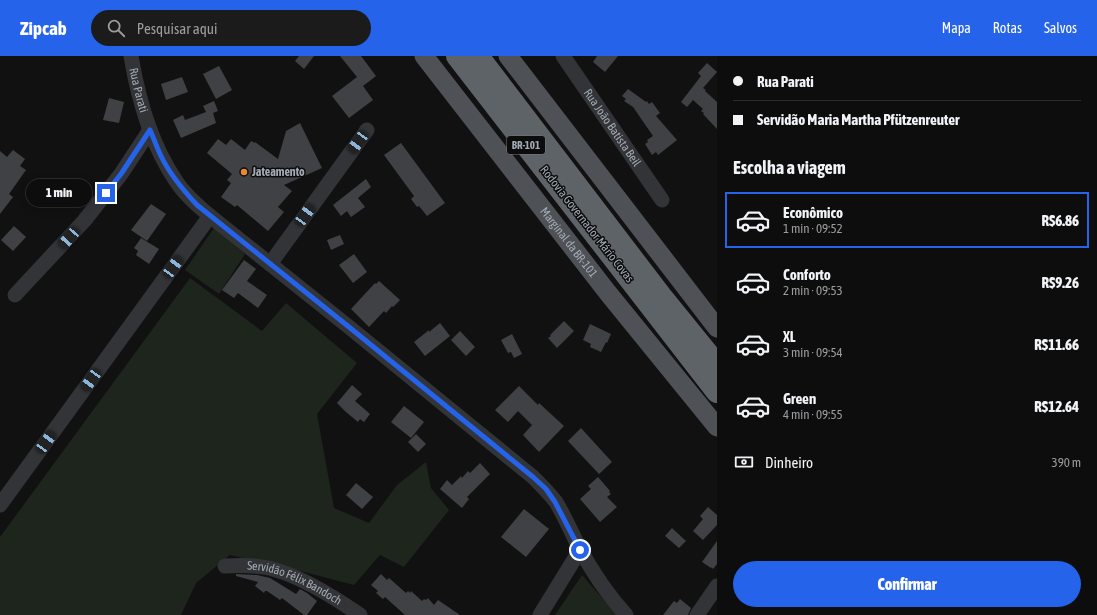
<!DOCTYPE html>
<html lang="pt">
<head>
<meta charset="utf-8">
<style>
  body { margin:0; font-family:"Asap Condensed",sans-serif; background:#1b1b1c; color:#f1f3f6; height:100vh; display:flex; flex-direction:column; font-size:15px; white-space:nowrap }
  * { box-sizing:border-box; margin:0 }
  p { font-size:13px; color:#9a9c9e }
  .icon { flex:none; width:22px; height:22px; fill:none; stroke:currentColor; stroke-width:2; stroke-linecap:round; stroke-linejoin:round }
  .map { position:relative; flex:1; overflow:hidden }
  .details { display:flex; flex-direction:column; background:#0d0d0e; width:380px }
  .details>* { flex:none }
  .guide { display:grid; align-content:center; height:88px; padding:0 16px; background:#0d0d0e }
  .end { position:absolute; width:18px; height:18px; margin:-9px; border:5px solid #2563eb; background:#fff; box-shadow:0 0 0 2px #fff }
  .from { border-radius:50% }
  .bubble { position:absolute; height:28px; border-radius:14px; background:#0d0d0e; box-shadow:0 2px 10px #0003,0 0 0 1px #2d2d2e; font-size:13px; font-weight:800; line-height:28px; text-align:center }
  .car { position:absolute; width:12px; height:24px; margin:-12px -6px; border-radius:5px; box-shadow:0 0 3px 1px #0007; background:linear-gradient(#222 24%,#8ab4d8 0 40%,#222 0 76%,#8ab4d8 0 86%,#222 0) }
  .guide b { display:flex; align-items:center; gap:14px; height:38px; font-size:15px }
  .guide b+b { border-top:1px solid #2d2d2e }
  .guide i { width:10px; height:10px; background:#f1f3f6 }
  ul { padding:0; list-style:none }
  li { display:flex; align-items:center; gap:12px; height:56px; margin:0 8px 6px; padding:0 8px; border:2px solid transparent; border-radius:0px }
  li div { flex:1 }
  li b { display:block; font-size:15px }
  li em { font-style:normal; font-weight:800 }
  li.active { border-color:#2563eb }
  li>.icon { width:36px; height:36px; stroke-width:1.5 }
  h2 { padding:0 16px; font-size:18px; line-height:48px }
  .pay { display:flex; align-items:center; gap:10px; height:44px; padding:0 16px; font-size:15px }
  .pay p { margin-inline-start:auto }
  .button { display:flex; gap:8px; margin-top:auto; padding:8px 16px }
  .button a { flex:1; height:46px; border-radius:24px; background:#2563eb; color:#fff; font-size:16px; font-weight:800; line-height:46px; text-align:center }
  header { display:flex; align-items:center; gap:24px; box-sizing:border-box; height:56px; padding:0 20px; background:#2563eb; color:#fff }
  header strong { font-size:19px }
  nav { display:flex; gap:22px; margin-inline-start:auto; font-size:14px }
  .search { width:280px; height:36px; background:#1b1b1c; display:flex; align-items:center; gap:10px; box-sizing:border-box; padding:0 14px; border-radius:22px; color:#9a9c9e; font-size:15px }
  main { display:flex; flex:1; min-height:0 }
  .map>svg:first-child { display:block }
  .green { fill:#1d251d }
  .building { fill:#404145 }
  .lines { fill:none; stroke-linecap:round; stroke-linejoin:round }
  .minor { stroke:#323437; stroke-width:15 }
  .major { stroke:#4e5156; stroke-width:19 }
  .highway { stroke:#5e6368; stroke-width:22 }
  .route { stroke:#2563eb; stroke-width:5 }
  .poi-dot { fill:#ed872e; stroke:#0c0c0d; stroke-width:1.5 }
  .labels { text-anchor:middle; stroke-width:3; stroke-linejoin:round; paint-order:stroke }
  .shield { fill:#0c0c0d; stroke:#757b81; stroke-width:1 }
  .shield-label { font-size:11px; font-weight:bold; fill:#a2aab3 }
  .street-label { font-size:12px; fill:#a2aab3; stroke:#0c0c0d }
  .poi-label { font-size:12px; font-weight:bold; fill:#a2aab3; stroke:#0c0c0d; text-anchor:start }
</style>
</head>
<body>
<header>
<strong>Zipcab</strong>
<div class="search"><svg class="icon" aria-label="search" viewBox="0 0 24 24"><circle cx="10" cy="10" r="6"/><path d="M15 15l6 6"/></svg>Pesquisar aqui</div>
<nav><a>Mapa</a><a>Rotas</a><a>Salvos</a></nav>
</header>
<main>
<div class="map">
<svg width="717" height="559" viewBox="0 0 717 559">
  <rect width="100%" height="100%" fill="#111112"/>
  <g class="green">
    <polygon points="214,172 245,198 219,238 185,214"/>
    <polygon points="190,222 262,275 286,247 357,307 317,358 334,452 369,467 397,429 426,406 431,432 449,454 404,511 380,499 354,529 304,516 230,499 196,527 181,559 0,559 0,481"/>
    <polygon points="582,519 617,559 555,559"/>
  </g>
  <g class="building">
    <polygon points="299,0 314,0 304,13 295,5"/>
    <polygon points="340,0 361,0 376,20 363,30 373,44 349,62 332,40 357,21"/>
    <polygon points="597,0 618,0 605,16 593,6"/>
    <polygon points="707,7 717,16 703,32 706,34 705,35 717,46 717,73 703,58 704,57 701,55 703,53 693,44 687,51 681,46 701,20 698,17"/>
    <polygon points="219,10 232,34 216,43 203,18"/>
    <polygon points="182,21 188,36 166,44 161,28"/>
    <polygon points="628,33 646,46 647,45 649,48 652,46 660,57 656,60 677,84 658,99 656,96 652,99 645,88 648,86 647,84 653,80 633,51 624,45 626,43 622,40"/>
    <polygon points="109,42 124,46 119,67 103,64"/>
    <polygon points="214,45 218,55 213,57 216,67 181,82 173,64 183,59 185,64 206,56 203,50"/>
    <polygon points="300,67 322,112 284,129 292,135 278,151 284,156 268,175 237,149 235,151 221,141 231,127 227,124 232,118 207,97 218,83 226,89 231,83 245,94 251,85 255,87 255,86 278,103 286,75"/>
    <polygon points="401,87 445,147 427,160 419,150 417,151 411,143 414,140 384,99"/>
    <polygon points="13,94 25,103 20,110 26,114 9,138 13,141 0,158 0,95 7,101"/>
    <polygon points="366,123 371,131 358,142 365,151 351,161 347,155 341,160 333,149"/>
    <polygon points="151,148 166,158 147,185 131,174"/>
    <polygon points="14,170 26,181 13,195 1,184"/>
    <polygon points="340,179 344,188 331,194 327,184"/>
    <polygon points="141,182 159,193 149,208 136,199 138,195 134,192"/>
    <polygon points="354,198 367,216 353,227 339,209"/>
    <polygon points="244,204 256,213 247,225 267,239 258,252 238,237 234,242 222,234"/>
    <polygon points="379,225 400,244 393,251 392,250 386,257 384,255 369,271 351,253 375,227 376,228"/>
    <polygon points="564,265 574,275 557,292 548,282 551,280 550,279"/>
    <polygon points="440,267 450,280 425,300 414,286 429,274 429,276"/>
    <polygon points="590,268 611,278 607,287 606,286 601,296 590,291 591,288 583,284"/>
    <polygon points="460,275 475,291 466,300 451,284"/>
    <polygon points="512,278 522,298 514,302 511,296 508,297 501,284"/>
    <polygon points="352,329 362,338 355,345 370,358 364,366 360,363 358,366 346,356 337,347"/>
    <polygon points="519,330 538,349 539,347 564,370 539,396 523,379 532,369 518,355 508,366 495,354"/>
    <polygon points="404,350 424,366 411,382 391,366"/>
    <polygon points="581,372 612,406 599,418 568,385"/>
    <polygon points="416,378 426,388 418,396 408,386"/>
    <polygon points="480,407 490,418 467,441 469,443 462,452 440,433 447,424 452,429 461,420 462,422 468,415 470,417"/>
    <polygon points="598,421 610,435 609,436 611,438 607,441 617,451 600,466 580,443 591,433 588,430"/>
    <polygon points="356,427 373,441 362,453 346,439"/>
    <polygon points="708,451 717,459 717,469 703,484 693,475 703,463 700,460"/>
    <polygon points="524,453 549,473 526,501 501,481"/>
    <polygon points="672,472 686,485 679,492 665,480"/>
    <polygon points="717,485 717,508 713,513 711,511 711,512 702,506"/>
    <polygon points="236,518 257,519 270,522 296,538 300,533 307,537 317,545 307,559 304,559 282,542 280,544 267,535 265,535 264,537 255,530 258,526 236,520"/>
    <polygon points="381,518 387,524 389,522 406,537 408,535 410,537 411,535 422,545 424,543 426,544 428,542 434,549 438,544 460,559 405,559 385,541 383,543 376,537 378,535 371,529"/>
    <polygon points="680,543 691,552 688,559 663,559 674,545 677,547"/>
  </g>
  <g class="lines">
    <g class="minor">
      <path id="s1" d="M131,0C138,42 152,90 176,125C185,139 198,150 210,160L349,271L533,421C541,429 549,437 556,446C565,461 572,478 580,493C593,517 608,539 626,559"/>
      <path id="s2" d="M563,0L662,144"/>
      <polyline points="270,208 367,74"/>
      <polyline points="15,239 84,165 121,118 150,74"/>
      <polyline points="0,449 210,160"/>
      <path id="s3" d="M225,510C240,509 254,509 269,512C299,519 334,541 360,559"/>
      <polyline points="540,559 580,494"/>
      <polyline points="697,559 717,530"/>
    </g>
    <g class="major">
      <path id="s4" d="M424,0L608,237L717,371"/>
      <polyline points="508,0 717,272"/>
    </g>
    <g class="highway">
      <polyline points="457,0 717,336"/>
      <polyline points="478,0 661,240 717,309"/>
    </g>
  </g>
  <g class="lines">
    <path class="route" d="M106,137L121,118L150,74C154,83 157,92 161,100C170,119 183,134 197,149L349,271L533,421L546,433L555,446L580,494"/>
  </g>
  <circle class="poi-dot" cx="244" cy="116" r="4"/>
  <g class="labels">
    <rect class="shield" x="507" y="80" width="38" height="18" rx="3"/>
    <g class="shield-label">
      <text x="526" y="93">BR-101</text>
    </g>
    <g class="street-label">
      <text dy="4" stroke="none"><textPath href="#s1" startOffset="35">Rua Parati</textPath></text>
      <text dy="4" stroke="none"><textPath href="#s2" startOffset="87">Rua João Batista Beil</textPath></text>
      <text transform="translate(587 168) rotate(52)" y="4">Rodovia Governador Mário Covas</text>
      <text dy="4" stroke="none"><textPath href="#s4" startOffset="236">Marginal da BR-101</textPath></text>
      <text dy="4" stroke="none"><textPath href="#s3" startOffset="73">Servidão Félix Bandoch</textPath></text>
    </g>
    <g class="poi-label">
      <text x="252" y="120">Jateamento</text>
    </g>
  </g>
</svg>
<i class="end from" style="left:580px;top:494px"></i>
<i class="end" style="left:106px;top:137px"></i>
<div class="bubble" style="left:26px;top:123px;width:66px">1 min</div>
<i class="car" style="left:358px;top:86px;rotate:216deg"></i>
<i class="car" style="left:305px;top:159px;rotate:36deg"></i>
<i class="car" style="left:69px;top:182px;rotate:222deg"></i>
<i class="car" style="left:173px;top:211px;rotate:36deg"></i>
<i class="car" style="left:91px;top:324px;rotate:216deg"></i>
<i class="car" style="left:46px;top:386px;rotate:36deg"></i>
</div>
<section class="details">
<div class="guide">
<b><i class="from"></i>Rua Parati</b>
<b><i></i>Servidão Maria Martha Pfützenreuter</b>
</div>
<h2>Escolha a viagem</h2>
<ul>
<li class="active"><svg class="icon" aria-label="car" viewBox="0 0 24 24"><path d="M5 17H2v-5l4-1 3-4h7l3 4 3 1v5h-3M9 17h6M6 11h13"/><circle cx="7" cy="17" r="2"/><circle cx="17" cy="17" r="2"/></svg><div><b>Econômico</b><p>1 min · 09:52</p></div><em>R$6.86</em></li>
<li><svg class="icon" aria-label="car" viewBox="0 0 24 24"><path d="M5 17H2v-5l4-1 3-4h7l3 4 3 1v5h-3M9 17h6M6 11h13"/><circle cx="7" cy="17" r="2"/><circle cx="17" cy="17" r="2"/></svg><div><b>Conforto</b><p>2 min · 09:53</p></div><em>R$9.26</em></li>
<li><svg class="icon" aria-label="car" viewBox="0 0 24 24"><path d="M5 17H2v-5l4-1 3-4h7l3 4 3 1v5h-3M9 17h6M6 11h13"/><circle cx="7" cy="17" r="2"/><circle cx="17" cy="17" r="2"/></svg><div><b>XL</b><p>3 min · 09:54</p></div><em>R$11.66</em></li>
<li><svg class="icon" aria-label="car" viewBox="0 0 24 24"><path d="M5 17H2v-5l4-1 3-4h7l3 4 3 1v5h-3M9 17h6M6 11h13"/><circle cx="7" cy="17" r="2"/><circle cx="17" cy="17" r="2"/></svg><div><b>Green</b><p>4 min · 09:55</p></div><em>R$12.64</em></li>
</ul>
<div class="pay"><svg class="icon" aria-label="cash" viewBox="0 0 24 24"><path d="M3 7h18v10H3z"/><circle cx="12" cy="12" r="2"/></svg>Dinheiro<p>390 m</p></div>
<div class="button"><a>Confirmar</a></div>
</section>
</main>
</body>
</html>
